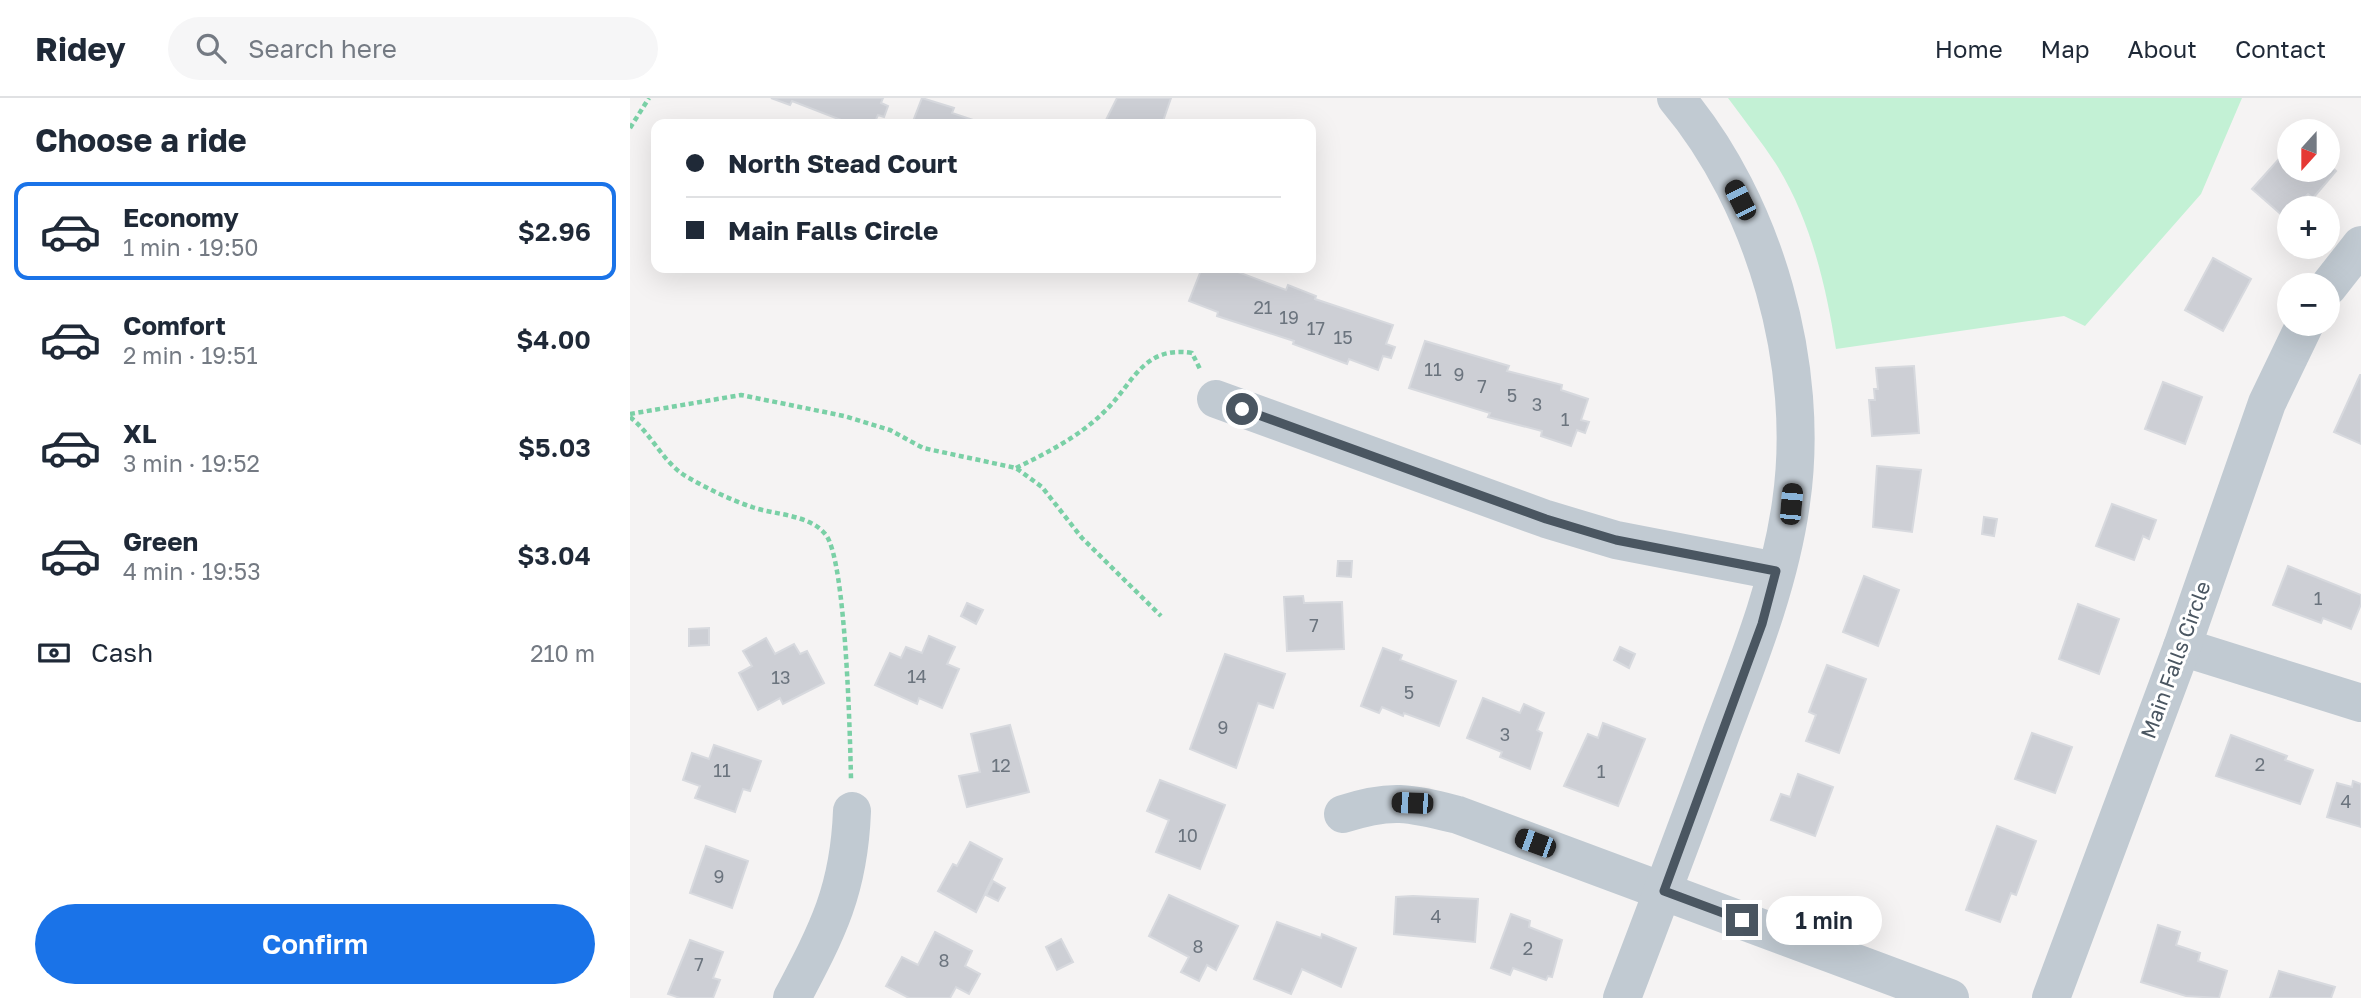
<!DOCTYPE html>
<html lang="en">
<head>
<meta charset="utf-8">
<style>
  body { margin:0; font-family:"Golos Text",sans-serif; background:#f6f6f7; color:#1f2937; height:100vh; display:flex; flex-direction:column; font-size:26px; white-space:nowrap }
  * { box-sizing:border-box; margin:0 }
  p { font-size:23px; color:#747a83 }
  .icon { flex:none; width:38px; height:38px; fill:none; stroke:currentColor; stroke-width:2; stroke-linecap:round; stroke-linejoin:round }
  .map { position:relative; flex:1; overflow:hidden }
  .side { display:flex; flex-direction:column; background:#fff; width:630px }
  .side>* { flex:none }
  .guide { position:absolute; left:21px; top:21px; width:665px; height:154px; border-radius:14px; box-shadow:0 7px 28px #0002; display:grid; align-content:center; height:154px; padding:0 35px; background:#fff }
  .needle { width:46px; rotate:201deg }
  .controls { position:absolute; left:1647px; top:21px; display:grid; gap:14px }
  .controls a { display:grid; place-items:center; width:63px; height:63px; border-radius:50%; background:#fff; box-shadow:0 7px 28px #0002; font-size:35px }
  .end { position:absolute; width:32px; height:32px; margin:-16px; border:9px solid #4a5661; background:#fff; box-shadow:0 0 0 4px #fff }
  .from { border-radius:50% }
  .bubble { position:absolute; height:49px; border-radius:24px; background:#fff; box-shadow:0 7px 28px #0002; font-size:23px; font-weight:600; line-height:49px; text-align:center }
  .car { position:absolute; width:21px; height:42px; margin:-21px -10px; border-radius:9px; box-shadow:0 0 5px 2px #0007; background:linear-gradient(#222 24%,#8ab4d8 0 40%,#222 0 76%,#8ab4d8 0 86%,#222 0) }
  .guide b { display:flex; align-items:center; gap:24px; height:66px; font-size:26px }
  .guide b+b { border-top:2px solid #e0e1e3 }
  .guide i { width:18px; height:18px; background:#1f2937 }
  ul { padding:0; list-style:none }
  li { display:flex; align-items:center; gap:21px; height:98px; margin:0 14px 10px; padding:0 21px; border:4px solid transparent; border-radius:14px }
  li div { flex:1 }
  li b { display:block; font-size:26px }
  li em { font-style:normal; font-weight:600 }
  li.active { border-color:#1a73e8 }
  li>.icon { width:63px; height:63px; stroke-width:1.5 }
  h2 { padding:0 35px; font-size:32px; line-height:84px }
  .pay { display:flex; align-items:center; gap:18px; height:77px; padding:0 35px; font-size:26px }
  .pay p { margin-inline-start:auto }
  .button { display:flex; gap:14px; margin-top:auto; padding:14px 35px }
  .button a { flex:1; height:80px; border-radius:42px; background:#1a73e8; color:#fff; font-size:28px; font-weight:600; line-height:80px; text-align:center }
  header { display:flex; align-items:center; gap:42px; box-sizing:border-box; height:98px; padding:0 35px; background:#fff; border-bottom:2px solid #e0e1e3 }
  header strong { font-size:33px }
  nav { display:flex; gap:38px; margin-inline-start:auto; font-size:24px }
  .search { width:490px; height:63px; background:#f6f6f7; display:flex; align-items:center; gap:18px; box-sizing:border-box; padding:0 24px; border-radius:38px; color:#747a83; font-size:26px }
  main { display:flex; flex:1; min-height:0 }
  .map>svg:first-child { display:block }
  .green { fill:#c3f1d5 }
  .building { fill:#cdcfd5; stroke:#d7d9de; stroke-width:2 }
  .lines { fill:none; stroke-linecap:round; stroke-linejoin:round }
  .path { stroke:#7ad0a6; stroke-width:4.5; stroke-dasharray:5 3.5; stroke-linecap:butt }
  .minor { stroke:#c1cad2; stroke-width:38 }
  .route { stroke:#4a5661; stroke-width:9 }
  .labels { text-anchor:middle; stroke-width:6; stroke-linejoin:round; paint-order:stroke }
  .number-label { font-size:18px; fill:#6b747e }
  .street-label { font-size:21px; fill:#4a5661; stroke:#fff }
</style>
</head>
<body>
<header>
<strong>Ridey</strong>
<div class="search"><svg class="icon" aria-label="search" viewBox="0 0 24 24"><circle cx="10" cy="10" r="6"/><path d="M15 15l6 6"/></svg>Search here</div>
<nav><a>Home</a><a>Map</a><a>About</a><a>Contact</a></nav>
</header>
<main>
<section class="side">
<h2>Choose a ride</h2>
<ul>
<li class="active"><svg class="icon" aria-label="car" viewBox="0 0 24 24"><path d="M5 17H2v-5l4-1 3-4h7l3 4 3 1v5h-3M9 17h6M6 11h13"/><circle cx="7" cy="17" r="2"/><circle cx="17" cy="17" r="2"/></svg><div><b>Economy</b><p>1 min · 19:50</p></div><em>$2.96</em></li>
<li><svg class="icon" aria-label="car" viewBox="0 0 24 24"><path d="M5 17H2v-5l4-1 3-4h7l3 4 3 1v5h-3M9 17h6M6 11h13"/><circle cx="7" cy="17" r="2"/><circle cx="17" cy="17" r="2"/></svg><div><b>Comfort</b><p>2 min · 19:51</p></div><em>$4.00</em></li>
<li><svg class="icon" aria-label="car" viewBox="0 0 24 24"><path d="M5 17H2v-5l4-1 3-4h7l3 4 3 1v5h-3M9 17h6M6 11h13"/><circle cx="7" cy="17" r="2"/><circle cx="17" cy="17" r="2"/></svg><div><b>XL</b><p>3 min · 19:52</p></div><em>$5.03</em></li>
<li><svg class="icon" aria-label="car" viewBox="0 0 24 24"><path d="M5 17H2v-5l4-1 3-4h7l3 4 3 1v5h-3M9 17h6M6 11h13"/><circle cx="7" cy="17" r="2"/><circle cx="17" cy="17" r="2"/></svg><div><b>Green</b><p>4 min · 19:53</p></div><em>$3.04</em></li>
</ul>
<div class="pay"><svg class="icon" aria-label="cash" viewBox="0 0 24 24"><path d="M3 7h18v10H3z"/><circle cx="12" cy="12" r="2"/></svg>Cash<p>210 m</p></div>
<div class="button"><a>Confirm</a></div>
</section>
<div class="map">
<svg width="1731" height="900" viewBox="0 0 1731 900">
  <rect width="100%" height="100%" fill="#f5f3f3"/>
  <path class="green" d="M1098,0H1612L1571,96L1455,228L1434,218L1206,251C1196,188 1181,122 1146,66C1131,43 1114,22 1098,0Z"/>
  <g class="building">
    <polygon points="141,0 253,0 251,5 258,8 254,19 248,17 244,26 211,26 211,22 162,3 160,7"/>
    <polygon points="292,0 324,10 322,15 355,26 282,26"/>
    <polygon points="487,0 541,0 532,26 474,26"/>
    <polygon points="1659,50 1659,72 1698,72 1698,65 1706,73 1683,100 1678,96 1663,110 1659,110 1654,119 1622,91"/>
    <polygon points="1583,160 1621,181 1593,233 1555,212"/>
    <polygon points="572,170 606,170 605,173 656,192 658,187 686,198 685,201 763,227 756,246 765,249 761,260 753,258 748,272 719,261 717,266 663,246 664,243 587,218 588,214 559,203"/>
    <polygon points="795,243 879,268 877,273 932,287 931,292 958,301 951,322 959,324 955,335 947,332 941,348 911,338 912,333 858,319 860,315 779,290"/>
    <polygon points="1284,268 1289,335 1242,338 1239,302 1245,302 1244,291 1248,291 1246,270"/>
    <polygon points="1730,277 1731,277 1731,346 1704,334"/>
    <polygon points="1533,284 1572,299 1555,346 1515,331"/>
    <polygon points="1247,368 1291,372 1282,434 1243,429"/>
    <polygon points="1482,406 1526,422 1519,441 1513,438 1504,462 1466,448"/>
    <polygon points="1354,419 1367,421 1364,438 1352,436"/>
    <polygon points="708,463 722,463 721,479 707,478"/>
    <polygon points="1658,468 1731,497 1731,506 1721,531 1693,520 1691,525 1643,507"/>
    <polygon points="1234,478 1269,492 1248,548 1213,534"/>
    <polygon points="673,498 674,505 712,504 714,551 657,553 654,499"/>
    <polygon points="337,505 353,512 346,526 331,518"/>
    <polygon points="1448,506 1489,521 1469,576 1429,561"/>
    <polygon points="79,530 79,547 59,548 59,531"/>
    <polygon points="299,538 325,549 317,566 329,571 312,610 289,600 287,606 245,587 260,555 271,560 276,549 292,555"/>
    <polygon points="136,540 145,556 164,546 170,556 177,553 194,585 153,606 150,600 128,612 109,575 122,568 113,553"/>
    <polygon points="990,549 1005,556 999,570 984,562"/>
    <polygon points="753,550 772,557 770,562 826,583 809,628 774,615 773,618 752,609 749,615 731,608"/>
    <polygon points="595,556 655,576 643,610 628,605 606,670 560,651"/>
    <polygon points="1197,567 1236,581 1209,655 1176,643 1186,617 1179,614"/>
    <polygon points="853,600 890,615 894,606 914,615 907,632 912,635 900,671 870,659 872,654 837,640"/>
    <polygon points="973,625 1015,641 988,708 934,688 958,636 968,640"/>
    <polygon points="380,627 399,694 337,709 329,678 350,674 341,636"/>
    <polygon points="1402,635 1442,649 1425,695 1385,681"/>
    <polygon points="1601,637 1657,658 1655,662 1683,672 1670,706 1586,678"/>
    <polygon points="84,647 131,663 120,693 113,691 105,714 65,700 70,688 53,682 62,655 79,661"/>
    <polygon points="1168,676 1203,689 1185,738 1141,722 1151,696 1160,699"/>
    <polygon points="530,682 595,707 570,771 526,754 539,722 517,713"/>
    <polygon points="1723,683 1731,686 1731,729 1697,719 1707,685 1722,689"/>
    <polygon points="1367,728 1406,743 1386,797 1381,795 1370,824 1336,812"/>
    <polygon points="340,744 372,761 346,814 308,793 323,766 327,768"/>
    <polygon points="76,748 118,763 102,810 60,795"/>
    <polygon points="363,783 375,790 368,803 356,797"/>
    <polygon points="539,797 608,828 586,872 577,867 569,883 551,874 559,859 519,838"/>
    <polygon points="783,798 848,801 845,844 764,836 766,799"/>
    <polygon points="881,816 900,823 899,829 932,842 922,879 918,878 916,882 883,870 880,877 861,870"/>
    <polygon points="647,824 691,840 692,836 726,850 711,889 672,871 661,896 624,881"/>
    <polygon points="1528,827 1550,834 1546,847 1570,855 1568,863 1597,873 1589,900 1556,898 1511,884"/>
    <polygon points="305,834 342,853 335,868 350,876 339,896 326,889 320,900 279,900 256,888 272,859 288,867"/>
    <polygon points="431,841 443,864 427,872 416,849"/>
    <polygon points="60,842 93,854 83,880 90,882 83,900 50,900 38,896"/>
    <polygon points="1649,873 1705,889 1701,900 1640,900"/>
  </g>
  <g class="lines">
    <g class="path">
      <polyline points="0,30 19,0"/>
      <polyline points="0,316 111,297 214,318 260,332 293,350 386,370 412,389 452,440 531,518"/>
      <path d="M0,319C23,337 33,366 59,380C78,391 101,402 122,409C144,417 180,416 196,437C216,464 220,638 221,681"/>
      <path d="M386,370C417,355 448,339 473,315C503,287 512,247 562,255L571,273"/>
    </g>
    <g class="minor">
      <polyline points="1698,189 1731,147"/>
      <polyline points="586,301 916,421 986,442 1146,473"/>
      <polyline points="1552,549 1731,605"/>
      <path d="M713,716C762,700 780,705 828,717L1320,900"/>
      <path d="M162,900C198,832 219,792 222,713"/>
      <path d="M992,900C1026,811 1060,722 1092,633C1120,559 1150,484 1161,405C1181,269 1135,105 1046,0"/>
      <polyline points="1421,900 1552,549 1637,305 1675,226"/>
    </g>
  </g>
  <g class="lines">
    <polyline class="route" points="612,311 916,421 986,442 1146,473 1132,526 1034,793 1112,822"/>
  </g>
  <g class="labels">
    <g class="number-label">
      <text x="633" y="216">21</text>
      <text x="659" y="226">19</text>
      <text x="686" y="237">17</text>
      <text x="713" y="246">15</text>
      <text x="803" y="278">11</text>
      <text x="829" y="283">9</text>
      <text x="852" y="295">7</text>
      <text x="882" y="304">5</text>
      <text x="907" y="313">3</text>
      <text x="935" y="328">1</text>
      <text x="1688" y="507">1</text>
      <text x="684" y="534">7</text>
      <text x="287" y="585">14</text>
      <text x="151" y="586">13</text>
      <text x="779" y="601">5</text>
      <text x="593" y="636">9</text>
      <text x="875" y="643">3</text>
      <text x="1630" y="673">2</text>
      <text x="371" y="674">12</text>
      <text x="92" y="679">11</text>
      <text x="971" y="680">1</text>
      <text x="1716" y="710">4</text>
      <text x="558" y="744">10</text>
      <text x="89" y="785">9</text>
      <text x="806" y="825">4</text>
      <text x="568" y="855">8</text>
      <text x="898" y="857">2</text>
      <text x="314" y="869">8</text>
      <text x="69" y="873">7</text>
    </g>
    <g class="street-label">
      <text transform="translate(1546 562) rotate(-70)" y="7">Main Falls Circle</text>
    </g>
  </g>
</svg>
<div class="controls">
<a><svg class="needle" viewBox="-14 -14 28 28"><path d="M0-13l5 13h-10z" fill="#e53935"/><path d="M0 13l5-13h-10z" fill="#747a83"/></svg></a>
<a>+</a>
<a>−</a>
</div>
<i class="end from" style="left:612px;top:311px"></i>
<i class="end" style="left:1112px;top:822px"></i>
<div class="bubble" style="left:1136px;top:798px;width:116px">1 min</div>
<i class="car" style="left:1110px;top:102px;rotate:333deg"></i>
<i class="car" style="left:1161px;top:406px;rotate:5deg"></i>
<i class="car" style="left:782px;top:705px;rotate:272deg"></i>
<i class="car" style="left:905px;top:745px;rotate:290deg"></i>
<div class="guide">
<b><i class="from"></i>North Stead Court</b>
<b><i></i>Main Falls Circle</b>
</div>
</div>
</main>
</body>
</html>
